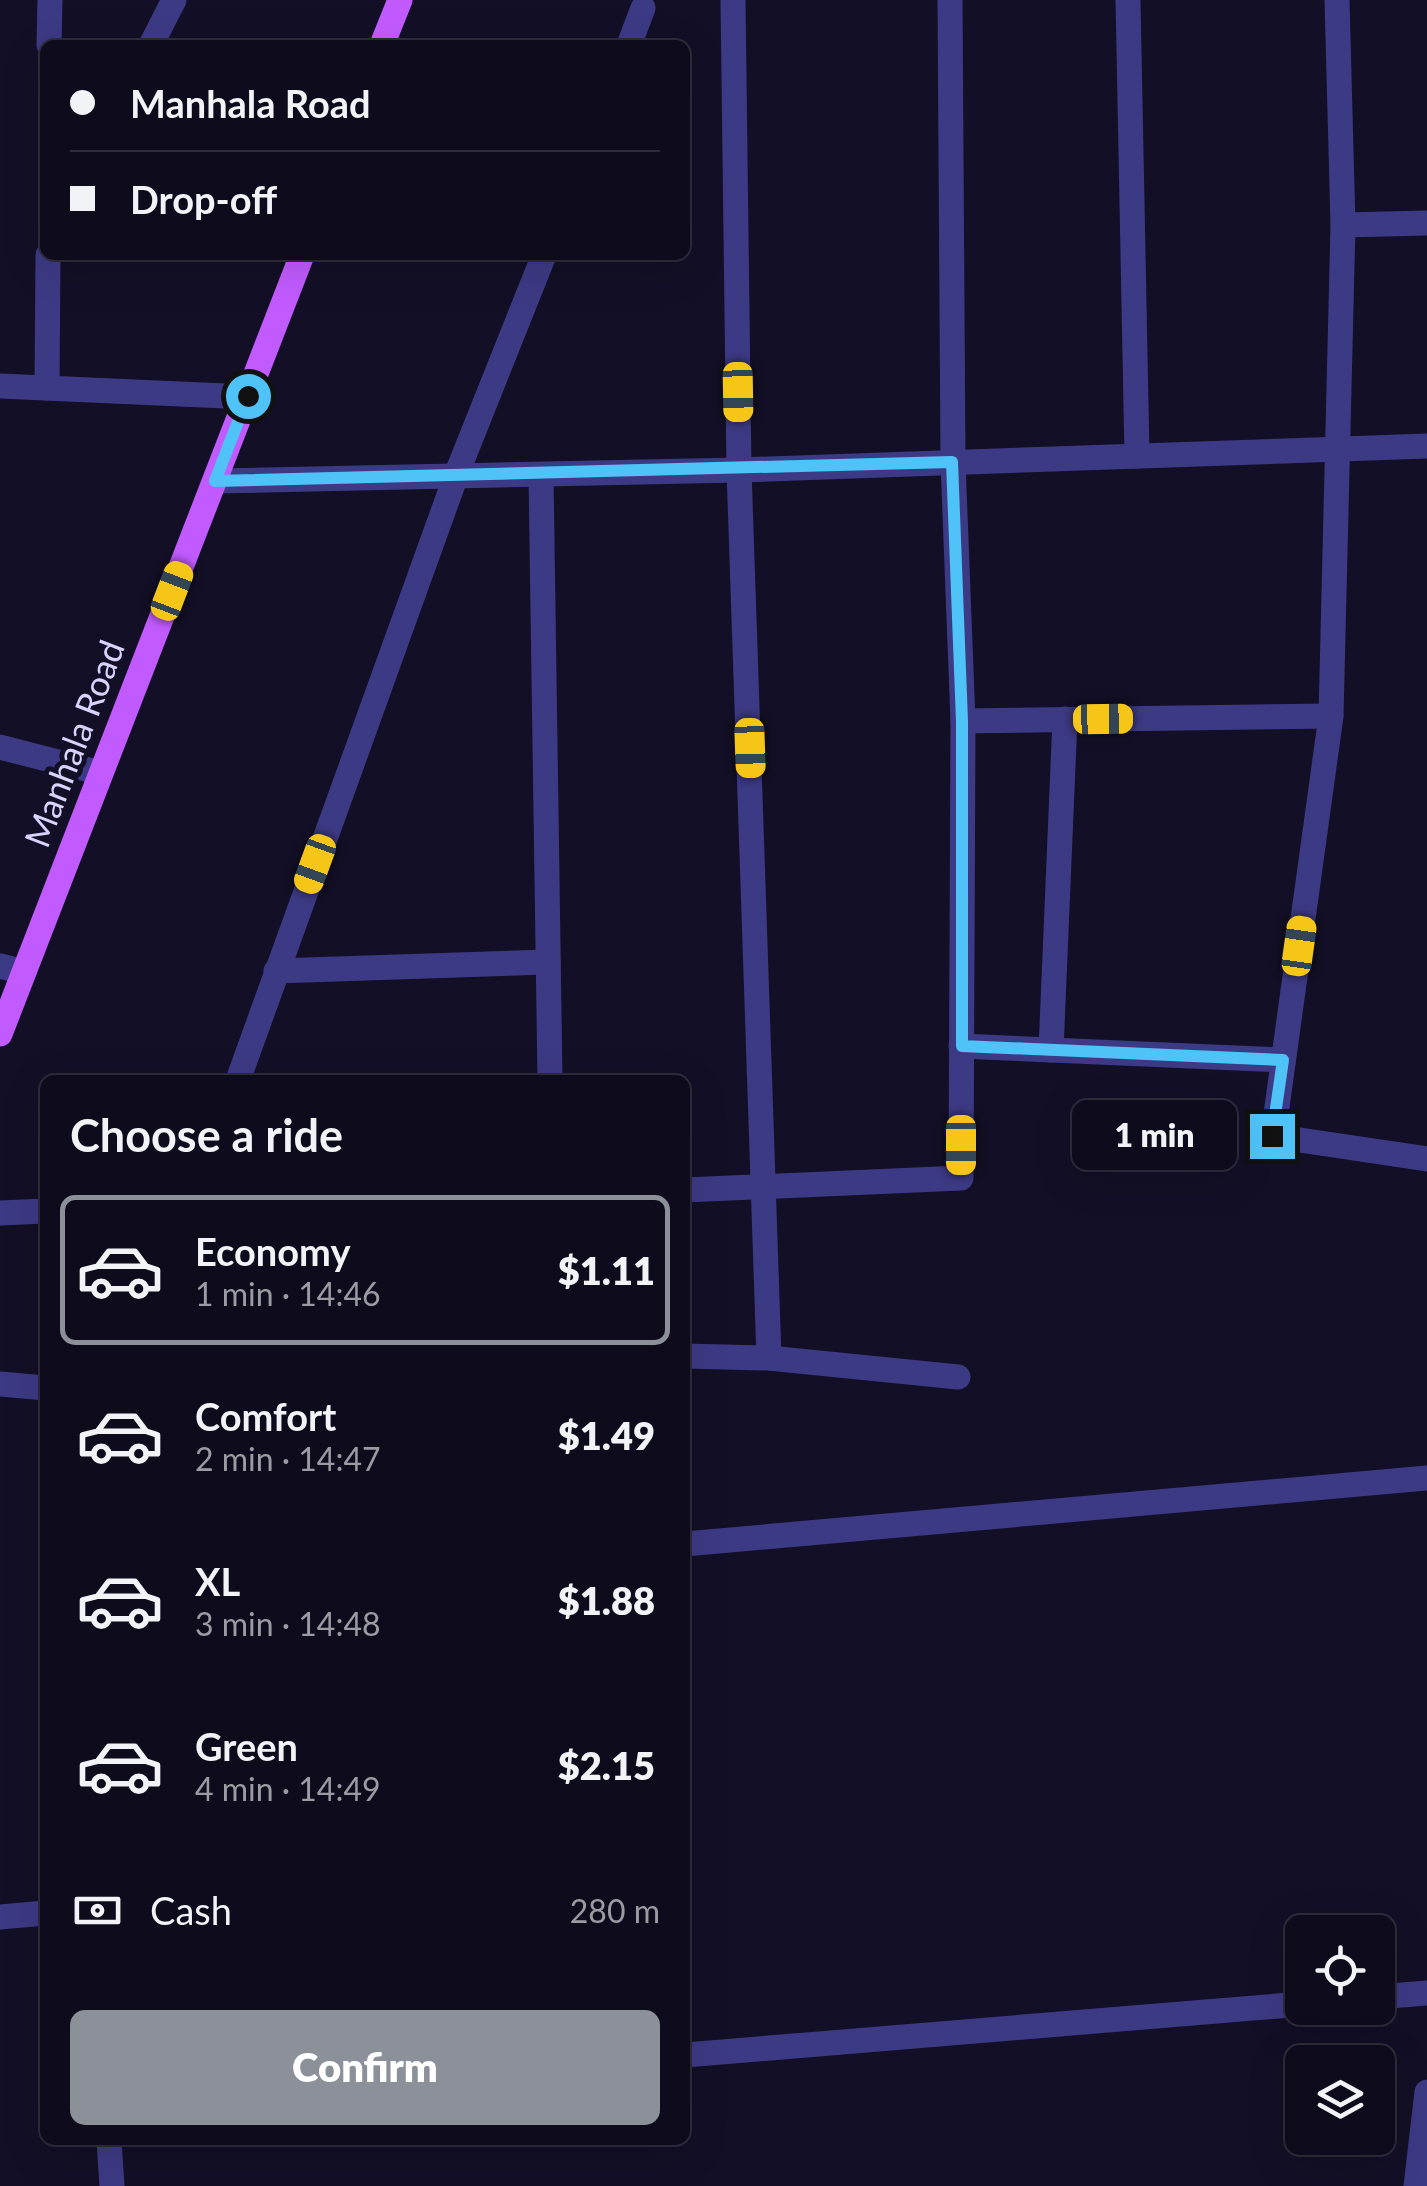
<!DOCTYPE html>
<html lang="en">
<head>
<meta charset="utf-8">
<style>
  body { margin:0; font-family:Lato,sans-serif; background:#171425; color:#f1f3f6; height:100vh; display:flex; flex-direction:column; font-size:38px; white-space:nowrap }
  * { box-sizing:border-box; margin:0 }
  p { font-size:32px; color:#9b9ba3 }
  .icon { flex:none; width:55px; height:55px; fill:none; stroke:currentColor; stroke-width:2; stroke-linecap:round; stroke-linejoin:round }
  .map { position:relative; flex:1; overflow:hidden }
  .panel { position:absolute; left:40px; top:1075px; width:650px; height:1070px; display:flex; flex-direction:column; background:#0e0b1c; border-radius:15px; box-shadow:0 10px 40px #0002,0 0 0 2px #2e2b3b }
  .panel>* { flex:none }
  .top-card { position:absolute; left:40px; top:40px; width:650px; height:220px; border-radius:15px; box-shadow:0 10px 40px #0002,0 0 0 2px #2e2b3b; display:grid; align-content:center; height:220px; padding:0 30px; background:#0e0b1c }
  .buttons { position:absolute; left:1285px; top:1915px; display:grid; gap:20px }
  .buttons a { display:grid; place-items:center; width:110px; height:110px; border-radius:15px; background:#0e0b1c; box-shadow:0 10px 40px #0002,0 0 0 2px #2e2b3b; font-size:50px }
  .end { position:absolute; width:45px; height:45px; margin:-22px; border:12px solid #4fc3f7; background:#111; box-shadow:0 0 0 5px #111 }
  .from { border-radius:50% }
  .bubble { position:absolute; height:70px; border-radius:15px; background:#0e0b1c; box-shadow:0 10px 40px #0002,0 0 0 2px #2e2b3b; font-size:32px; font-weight:800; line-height:70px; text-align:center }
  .car { position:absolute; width:30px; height:60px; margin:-30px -15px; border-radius:12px; box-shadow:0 0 8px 2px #0007; background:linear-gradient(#f5c518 24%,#345 0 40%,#f5c518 0 76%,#345 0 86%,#f5c518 0) }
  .top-card b { display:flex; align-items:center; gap:35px; height:95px; font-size:38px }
  .top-card b+b { border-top:2px solid #2e2b3b }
  .top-card i { width:25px; height:25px; background:#f1f3f6 }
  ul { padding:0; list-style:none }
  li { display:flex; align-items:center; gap:30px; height:150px; margin:0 20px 15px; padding:0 10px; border:5px solid transparent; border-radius:15px }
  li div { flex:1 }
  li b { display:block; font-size:38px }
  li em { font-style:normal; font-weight:800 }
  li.on { border-color:#8c9099 }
  li>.icon { width:90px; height:90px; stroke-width:1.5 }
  h2 { padding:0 30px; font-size:45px; line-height:120px }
  .pay { display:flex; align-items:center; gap:25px; height:110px; padding:0 30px; font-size:38px }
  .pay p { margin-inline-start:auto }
  .action { display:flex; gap:20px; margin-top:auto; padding:20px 30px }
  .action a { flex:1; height:115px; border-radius:15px; background:#8c9099; color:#fff; font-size:40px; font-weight:800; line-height:115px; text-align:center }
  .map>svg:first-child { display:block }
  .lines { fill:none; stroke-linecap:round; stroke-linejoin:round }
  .minor { stroke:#3d3a85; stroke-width:25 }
  .major { stroke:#c25bff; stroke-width:25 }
  .route { stroke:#4fc3f7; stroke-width:12 }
  .labels { text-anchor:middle; stroke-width:10; stroke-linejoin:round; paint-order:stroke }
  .street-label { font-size:35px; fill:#d9d4ff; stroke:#130f26 }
</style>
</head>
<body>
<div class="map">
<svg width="1427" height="2186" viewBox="0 0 1427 2186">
  <rect width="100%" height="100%" fill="#130f26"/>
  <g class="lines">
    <g class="minor">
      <polyline points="733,0 739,470 769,1358"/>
      <polyline points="1128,0 1137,456"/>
      <polyline points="1337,0 1343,225 1331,716 1273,1136 1427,1159"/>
      <polyline points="49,45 50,0"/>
      <polyline points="151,45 174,0"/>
      <polyline points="629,45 643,8"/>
      <polyline points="1343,225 1427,223"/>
      <polyline points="0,386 248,397"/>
      <polyline points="47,388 48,255"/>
      <polyline points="541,475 550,1080"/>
      <polyline points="215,481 739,470 1427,446"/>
      <polyline points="963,721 1331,716"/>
      <polyline points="0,747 101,773"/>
      <polyline points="0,966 24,972"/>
      <polyline points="276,971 548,962"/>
      <polyline points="961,1046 1283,1060"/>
      <polyline points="1051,1050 1065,719"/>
      <polyline points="238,1080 457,473 544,255"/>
      <polyline points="685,1190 961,1178 963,721 953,462 950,0"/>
      <polyline points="0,1213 45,1211"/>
      <polyline points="685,1356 769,1358 958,1377"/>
      <polyline points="0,1384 45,1388"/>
      <polyline points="685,1544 1427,1478"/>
      <polyline points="0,1917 45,1913"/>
      <polyline points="1378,1997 1427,1993"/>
      <polyline points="685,2055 1302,2004"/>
      <polyline points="109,2140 112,2186"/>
      <polyline points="1416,2186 1427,2092"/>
    </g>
    <g class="major">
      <polyline points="382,45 400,0"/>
      <polyline points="0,1034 302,255"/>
    </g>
  </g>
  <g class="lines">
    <polyline class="route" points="248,396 215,481 952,462 962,721 962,1046 1283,1060 1272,1136"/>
  </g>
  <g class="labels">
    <g class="street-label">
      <text transform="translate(75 744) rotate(-69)" y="12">Manhala Road</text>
    </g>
  </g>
</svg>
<div class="buttons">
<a><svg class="icon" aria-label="locate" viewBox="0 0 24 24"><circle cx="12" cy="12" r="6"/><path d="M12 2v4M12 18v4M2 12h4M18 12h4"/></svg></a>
<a><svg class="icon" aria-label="layers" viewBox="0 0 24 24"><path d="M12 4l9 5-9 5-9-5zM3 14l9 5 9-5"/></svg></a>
</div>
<i class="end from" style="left:248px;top:396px"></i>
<i class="end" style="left:1272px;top:1136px"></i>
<div class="bubble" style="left:1072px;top:1100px;width:165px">1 min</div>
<i class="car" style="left:738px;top:392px;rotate:179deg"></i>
<i class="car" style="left:172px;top:591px;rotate:21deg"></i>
<i class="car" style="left:1103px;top:719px;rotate:89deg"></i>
<i class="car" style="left:750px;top:748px;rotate:178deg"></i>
<i class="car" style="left:315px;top:864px;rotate:200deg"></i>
<i class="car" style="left:1299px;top:946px;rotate:8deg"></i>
<i class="car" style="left:961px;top:1145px;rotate:180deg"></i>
<div class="top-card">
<b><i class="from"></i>Manhala Road</b>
<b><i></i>Drop-off</b>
</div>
<section class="panel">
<h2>Choose a ride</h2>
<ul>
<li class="on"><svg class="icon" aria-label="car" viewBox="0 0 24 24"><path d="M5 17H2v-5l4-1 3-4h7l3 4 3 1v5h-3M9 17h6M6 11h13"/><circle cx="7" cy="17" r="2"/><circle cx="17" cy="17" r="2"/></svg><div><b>Economy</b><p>1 min · 14:46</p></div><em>$1.11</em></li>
<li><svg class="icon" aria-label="car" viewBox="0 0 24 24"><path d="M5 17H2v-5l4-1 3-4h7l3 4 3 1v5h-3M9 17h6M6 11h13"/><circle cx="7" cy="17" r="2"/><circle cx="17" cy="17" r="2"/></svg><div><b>Comfort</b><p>2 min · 14:47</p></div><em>$1.49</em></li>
<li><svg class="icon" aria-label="car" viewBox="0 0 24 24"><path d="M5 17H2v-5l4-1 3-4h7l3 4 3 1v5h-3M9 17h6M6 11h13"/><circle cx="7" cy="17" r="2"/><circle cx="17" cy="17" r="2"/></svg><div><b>XL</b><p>3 min · 14:48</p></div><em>$1.88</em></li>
<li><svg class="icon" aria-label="car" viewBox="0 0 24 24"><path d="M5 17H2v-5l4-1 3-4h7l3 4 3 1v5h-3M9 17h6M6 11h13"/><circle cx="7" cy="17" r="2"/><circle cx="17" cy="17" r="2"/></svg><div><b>Green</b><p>4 min · 14:49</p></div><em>$2.15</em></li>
</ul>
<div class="pay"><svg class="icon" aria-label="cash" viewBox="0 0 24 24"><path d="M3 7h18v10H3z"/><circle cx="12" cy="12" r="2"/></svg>Cash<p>280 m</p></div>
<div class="action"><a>Confirm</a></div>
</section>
</div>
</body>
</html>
